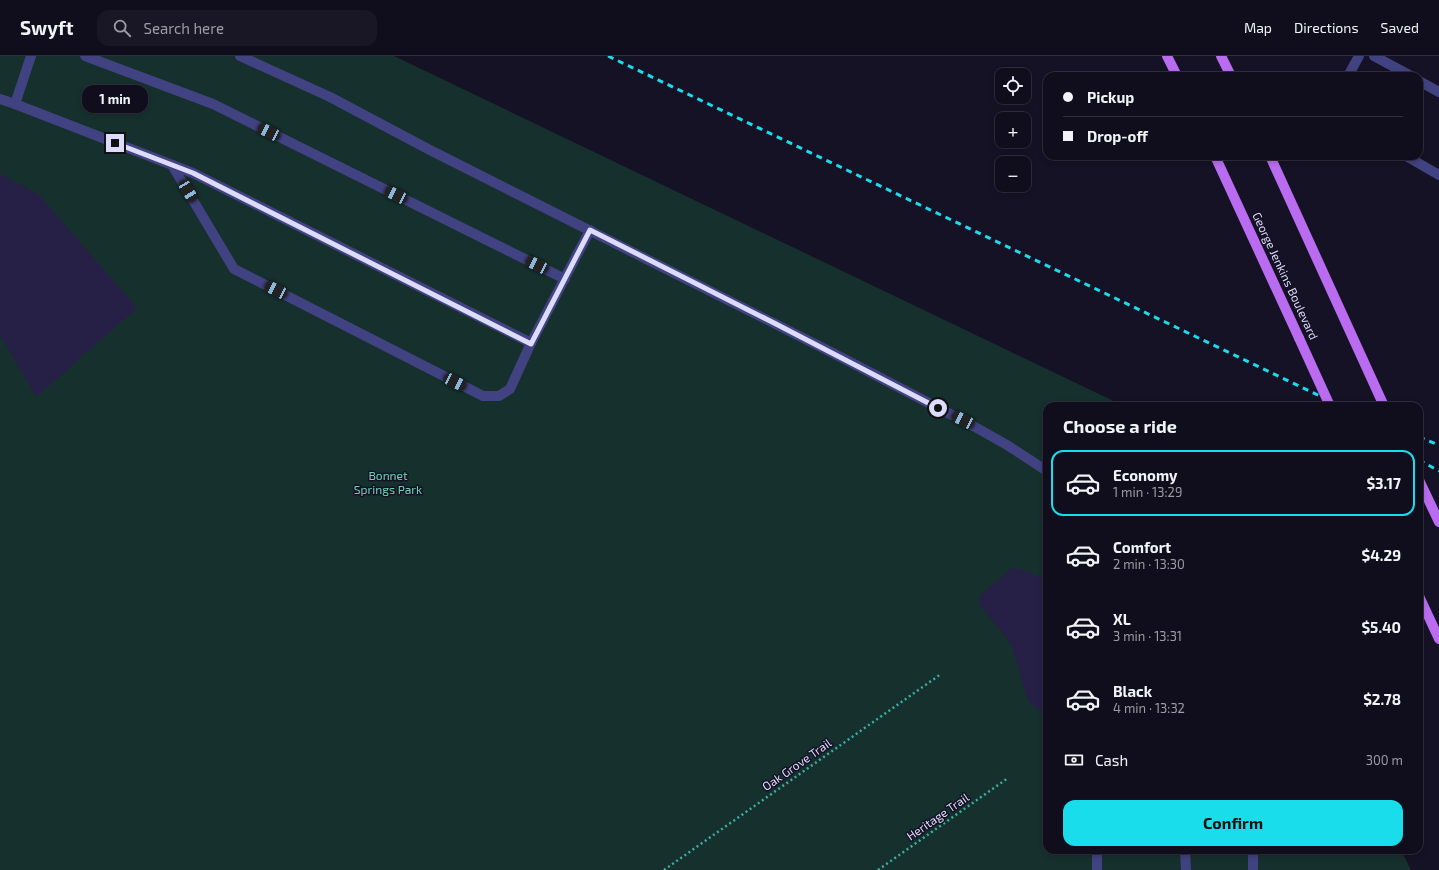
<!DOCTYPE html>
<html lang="en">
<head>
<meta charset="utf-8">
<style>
  body { margin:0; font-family:"Exo 2",sans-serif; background:#191725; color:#f1f3f6; height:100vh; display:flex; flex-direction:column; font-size:15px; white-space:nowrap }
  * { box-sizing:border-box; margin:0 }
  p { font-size:13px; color:#9c9ca3 }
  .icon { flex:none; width:22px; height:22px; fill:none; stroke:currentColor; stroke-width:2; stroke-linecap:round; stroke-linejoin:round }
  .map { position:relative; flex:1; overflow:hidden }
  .side { position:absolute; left:1043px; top:346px; width:380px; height:452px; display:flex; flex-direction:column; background:#100e1c; border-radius:12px; box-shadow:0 2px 6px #0003,0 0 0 1px #302e3b }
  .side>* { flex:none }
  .hud { position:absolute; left:1043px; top:16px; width:380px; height:88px; border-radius:12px; box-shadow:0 2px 6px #0003,0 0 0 1px #302e3b; display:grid; align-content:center; height:88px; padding:0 20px; background:#100e1c }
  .buttons { position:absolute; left:995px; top:12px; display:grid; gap:8px }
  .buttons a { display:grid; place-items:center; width:36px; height:36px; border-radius:8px; background:#100e1c; box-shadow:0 2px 6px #0003,0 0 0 1px #302e3b; font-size:20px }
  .end { position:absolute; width:18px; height:18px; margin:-9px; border:5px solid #dddbfc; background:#111; box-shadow:0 0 0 2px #111 }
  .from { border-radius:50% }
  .bubble { position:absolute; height:28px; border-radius:12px; background:#100e1c; box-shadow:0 2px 6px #0003,0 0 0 1px #302e3b; font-size:13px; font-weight:700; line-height:28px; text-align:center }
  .car { position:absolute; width:12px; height:24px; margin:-12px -6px; border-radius:5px; box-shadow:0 0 3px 1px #0007; background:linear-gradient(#222 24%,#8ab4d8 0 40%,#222 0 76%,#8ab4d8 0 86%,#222 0) }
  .hud b { display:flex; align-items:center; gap:14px; height:38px; font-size:15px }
  .hud b+b { border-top:1px solid #302e3b }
  .hud i { width:10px; height:10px; background:#f1f3f6 }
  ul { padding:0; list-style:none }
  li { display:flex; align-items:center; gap:12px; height:66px; margin:0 8px 6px; padding:0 12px; border:2px solid transparent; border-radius:12px }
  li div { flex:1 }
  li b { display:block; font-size:15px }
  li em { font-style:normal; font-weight:700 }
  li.current { border-color:#19ddea }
  li>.icon { width:36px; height:36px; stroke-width:1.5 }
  h2 { padding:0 20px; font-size:18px; line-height:48px }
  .pay { display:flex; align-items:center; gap:10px; height:44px; padding:0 20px; font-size:15px }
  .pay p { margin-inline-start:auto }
  .cta { display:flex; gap:8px; margin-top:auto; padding:8px 20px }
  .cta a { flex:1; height:46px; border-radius:12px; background:#19ddea; color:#111; font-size:16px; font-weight:700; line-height:46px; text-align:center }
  header { display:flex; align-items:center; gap:24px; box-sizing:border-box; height:56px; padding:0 20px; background:#100e1c; border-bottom:1px solid #302e3b }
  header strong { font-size:19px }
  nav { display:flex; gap:22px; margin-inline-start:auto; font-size:14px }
  .search { width:280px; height:36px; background:#191725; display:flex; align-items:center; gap:10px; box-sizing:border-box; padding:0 14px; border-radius:12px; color:#9c9ca3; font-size:15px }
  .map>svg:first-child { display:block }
  .green { fill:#16302e }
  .building { fill:#262046 }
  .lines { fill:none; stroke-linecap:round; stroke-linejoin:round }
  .path { stroke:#3bafa3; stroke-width:2.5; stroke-dasharray:2 3; stroke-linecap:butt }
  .minor { stroke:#414281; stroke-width:10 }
  .major { stroke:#ba6cf1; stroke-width:10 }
  .rail { stroke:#19ddea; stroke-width:3; stroke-dasharray:6 5; stroke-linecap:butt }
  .major-bridge { stroke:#ba6cf1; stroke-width:10 }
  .route { stroke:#dddbfc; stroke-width:5 }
  .labels { text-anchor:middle; stroke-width:3; stroke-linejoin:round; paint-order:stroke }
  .street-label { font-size:12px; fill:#dddbfc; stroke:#151226 }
  .park-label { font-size:12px; fill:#6cd6b7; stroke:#151226 }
</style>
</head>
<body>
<header>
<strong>Swyft</strong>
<div class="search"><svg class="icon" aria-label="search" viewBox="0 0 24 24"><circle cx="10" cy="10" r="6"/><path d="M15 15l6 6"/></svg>Search here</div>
<nav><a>Map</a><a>Directions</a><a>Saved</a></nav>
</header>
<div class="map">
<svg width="1439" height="814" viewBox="0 0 1439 814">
  <rect width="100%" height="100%" fill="#151226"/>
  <polygon class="green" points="0,0 394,0 1124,350 1047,350 1047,794 1401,794 1411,814 0,814"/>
  <g class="building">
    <polygon points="0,118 38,138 137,252 36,341 0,280"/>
    <polygon points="1012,512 1023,514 1047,524 1047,658 1036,653 1028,645 1012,591 1006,581 980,550 979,542 983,537"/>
  </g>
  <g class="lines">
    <g class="path">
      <polyline points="664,814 941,618"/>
      <polyline points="878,814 1008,722"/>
    </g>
    <g class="minor">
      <polyline points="31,0 15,48 193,117 531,287 590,174"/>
      <polyline points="85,0 213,48 565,223"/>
      <polyline points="240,0 330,41 428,93 829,295 975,371 1007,389 1047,415"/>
      <polyline points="1374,0 1411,20"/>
      <polyline points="1348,20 1359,0"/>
      <polyline points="1419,25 1439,36"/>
      <polyline points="0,43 15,48"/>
      <polyline points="1406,100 1439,119"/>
      <polyline points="172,109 234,213 483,340 499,340 510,333 531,287"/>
      <polyline points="1185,794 1186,814"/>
      <polyline points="1253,794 1253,814"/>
      <polyline points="1097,814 1097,794"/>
    </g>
    <g class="major">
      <polyline points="1167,0 1177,20"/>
      <polyline points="1221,0 1231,20"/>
      <polyline points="1215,100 1299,282"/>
      <polyline points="1270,100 1384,350"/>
      <polyline points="1419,424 1439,466"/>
      <polyline points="1419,540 1439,583"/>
    </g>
    <g class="rail">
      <polyline points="608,0 1341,350"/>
      <polyline points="1419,381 1439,389"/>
      <polyline points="1419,404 1439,415"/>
    </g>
    <polyline class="major-bridge" points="1299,282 1330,350"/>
  </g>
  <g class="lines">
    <polyline class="route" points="115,87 193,117 531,288 590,174 776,268 938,352"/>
  </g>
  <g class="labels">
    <g class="street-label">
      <text transform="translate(1285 220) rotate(65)" y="4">George Jenkins Boulevard</text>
      <text transform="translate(797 709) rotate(-35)" y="4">Oak Grove Trail</text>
      <text transform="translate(938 761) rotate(-35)" y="4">Heritage Trail</text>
    </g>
    <g class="park-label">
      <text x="388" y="424">Bonnet<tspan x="388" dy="14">Springs Park</tspan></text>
    </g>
  </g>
</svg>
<div class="buttons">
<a><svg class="icon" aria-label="locate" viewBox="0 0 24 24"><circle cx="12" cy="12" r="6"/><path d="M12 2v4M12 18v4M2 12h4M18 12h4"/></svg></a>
<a>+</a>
<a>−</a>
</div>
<i class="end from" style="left:938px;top:352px"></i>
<i class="end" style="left:115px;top:87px"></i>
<div class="bubble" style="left:82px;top:29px;width:66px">1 min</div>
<i class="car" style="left:269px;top:76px;rotate:296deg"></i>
<i class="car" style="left:188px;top:135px;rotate:149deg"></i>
<i class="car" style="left:396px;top:139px;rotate:296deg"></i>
<i class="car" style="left:537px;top:209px;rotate:296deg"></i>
<i class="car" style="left:276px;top:234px;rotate:297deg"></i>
<i class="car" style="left:455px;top:326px;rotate:117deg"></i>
<i class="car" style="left:963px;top:364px;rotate:297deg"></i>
<div class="hud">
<b><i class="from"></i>Pickup</b>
<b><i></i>Drop-off</b>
</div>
<section class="side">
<h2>Choose a ride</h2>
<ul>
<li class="current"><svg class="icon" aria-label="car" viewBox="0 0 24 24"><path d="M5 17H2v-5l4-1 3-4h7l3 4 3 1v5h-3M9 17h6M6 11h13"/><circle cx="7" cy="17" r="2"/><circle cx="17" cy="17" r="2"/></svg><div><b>Economy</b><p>1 min · 13:29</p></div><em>$3.17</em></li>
<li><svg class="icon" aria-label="car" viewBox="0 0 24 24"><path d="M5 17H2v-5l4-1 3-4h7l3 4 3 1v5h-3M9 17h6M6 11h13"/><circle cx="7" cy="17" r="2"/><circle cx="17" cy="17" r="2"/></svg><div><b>Comfort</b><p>2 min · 13:30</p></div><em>$4.29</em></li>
<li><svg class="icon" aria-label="car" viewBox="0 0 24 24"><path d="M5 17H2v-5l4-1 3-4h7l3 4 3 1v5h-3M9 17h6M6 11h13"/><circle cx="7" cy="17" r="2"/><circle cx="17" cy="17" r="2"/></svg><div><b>XL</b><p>3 min · 13:31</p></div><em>$5.40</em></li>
<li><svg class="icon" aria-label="car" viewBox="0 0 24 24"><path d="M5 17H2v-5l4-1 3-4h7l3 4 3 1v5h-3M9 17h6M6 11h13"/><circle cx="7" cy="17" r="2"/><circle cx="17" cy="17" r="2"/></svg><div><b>Black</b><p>4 min · 13:32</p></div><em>$2.78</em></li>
</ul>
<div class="pay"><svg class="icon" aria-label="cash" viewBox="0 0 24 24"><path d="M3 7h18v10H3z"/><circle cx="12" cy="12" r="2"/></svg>Cash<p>300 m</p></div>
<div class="cta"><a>Confirm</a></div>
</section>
</div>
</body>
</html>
